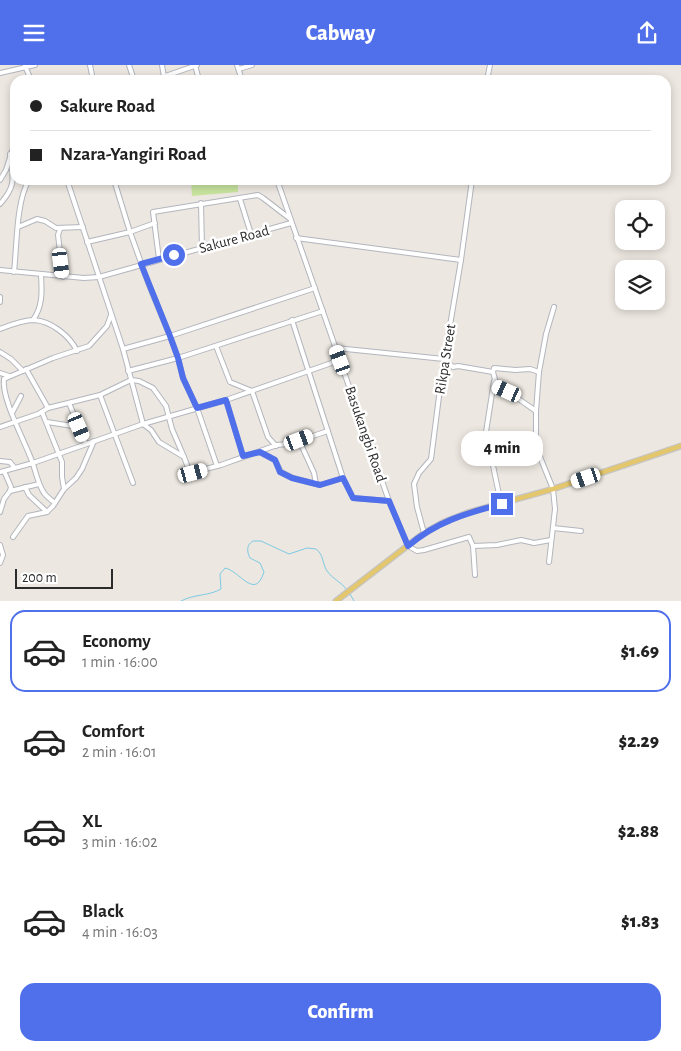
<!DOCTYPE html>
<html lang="en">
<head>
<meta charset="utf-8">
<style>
  body { margin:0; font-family:"Alegreya Sans",sans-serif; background:#f6f6f6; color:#222; height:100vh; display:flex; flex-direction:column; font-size:19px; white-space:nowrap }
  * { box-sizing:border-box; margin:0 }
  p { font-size:16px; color:#767676 }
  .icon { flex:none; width:28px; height:28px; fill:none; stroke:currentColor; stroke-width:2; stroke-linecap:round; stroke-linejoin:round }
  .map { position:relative; height:536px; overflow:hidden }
  .panel { display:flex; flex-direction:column; background:#fff; flex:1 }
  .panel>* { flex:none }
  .top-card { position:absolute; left:10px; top:10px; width:661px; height:110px; border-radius:15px; box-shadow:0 2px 8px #0003; display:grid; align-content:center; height:110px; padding:0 20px; background:#fff }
  .controls { position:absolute; left:615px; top:135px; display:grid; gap:10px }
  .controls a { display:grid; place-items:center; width:50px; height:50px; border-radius:10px; background:#fff; box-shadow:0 2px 8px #0003; font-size:25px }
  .scale { position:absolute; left:15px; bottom:12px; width:98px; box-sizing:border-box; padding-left:5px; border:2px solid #2c2c2c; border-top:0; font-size:14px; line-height:18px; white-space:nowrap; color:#2c2c2c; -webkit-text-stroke:4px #fff; paint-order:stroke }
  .end { position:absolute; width:22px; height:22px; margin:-11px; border:6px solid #506fea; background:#fff; box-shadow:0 0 0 2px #fff }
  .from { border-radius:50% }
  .bubble { position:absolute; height:35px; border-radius:15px; background:#fff; box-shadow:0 2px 8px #0003; font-size:16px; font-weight:800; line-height:35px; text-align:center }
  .car { position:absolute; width:15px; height:30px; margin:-15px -8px; border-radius:6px; box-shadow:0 0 4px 1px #0007; background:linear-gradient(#fff 24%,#345 0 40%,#fff 0 76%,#345 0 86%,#fff 0) }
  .top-card b { display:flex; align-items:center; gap:18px; height:48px; font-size:19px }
  .top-card b+b { border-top:1px solid #e0e0e0 }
  .top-card i { width:12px; height:12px; background:#222 }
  ul { padding:9px 0 0; list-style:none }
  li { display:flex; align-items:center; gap:15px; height:82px; margin:0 10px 8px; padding:0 10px; border:2px solid transparent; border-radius:15px }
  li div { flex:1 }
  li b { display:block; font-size:19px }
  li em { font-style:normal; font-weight:800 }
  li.selected { border-color:#506fea }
  li>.icon { width:45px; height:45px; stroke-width:1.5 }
  .primary-button { display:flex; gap:10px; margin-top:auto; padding:10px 20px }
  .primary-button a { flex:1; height:58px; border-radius:15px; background:#506fea; color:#fff; font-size:20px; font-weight:800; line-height:58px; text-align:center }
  header { display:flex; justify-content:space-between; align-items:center; height:65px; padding:0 20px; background:#506fea; color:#fff; font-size:22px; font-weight:800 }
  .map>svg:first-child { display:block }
  .pitch { fill:#c8e49f }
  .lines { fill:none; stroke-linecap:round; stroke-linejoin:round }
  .stream { stroke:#7dcbe4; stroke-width:1 }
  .minor-casing { stroke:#b3b6be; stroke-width:6 }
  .major-casing { stroke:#c4c4c4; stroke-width:7 }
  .minor { stroke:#fff; stroke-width:4 }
  .major { stroke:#e4c76d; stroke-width:4.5 }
  .route { stroke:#506fea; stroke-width:6 }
  .labels { text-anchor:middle; stroke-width:5; stroke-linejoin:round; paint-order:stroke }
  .street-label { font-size:15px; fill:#2c2c2c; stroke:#fff }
</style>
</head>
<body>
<header><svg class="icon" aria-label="menu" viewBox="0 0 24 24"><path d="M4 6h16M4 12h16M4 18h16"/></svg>Cabway<svg class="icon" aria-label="share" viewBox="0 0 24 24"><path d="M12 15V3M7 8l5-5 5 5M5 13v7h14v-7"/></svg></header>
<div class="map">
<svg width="681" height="536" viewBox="0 0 681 536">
  <rect width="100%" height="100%" fill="#ece7e0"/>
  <polygon class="pitch" points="191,115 238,115 238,127 192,131"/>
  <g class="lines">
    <g class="stream">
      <polyline points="350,529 354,536"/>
      <path d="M181,536C194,529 209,531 221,524L220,509L225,503C240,506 255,536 264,507L260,498L250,493C247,487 246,480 253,476H261L289,489L307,483L316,484C324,490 322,498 327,506C332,514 342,517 347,525"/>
    </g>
    <defs>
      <g id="minor">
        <polyline points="90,0 93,15"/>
        <polyline points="129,0 134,15"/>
        <polyline points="162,0 164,12"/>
        <polyline points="195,0 199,15"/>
        <polyline points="237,0 242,15"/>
        <polyline points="25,1 31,15"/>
        <polyline points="239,4 252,0"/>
        <polyline points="0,8 35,0"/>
        <polyline points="154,15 197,0"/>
        <polyline points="487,15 490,0"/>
        <polyline points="0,115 6,105 15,77"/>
        <polyline points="67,115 123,284 143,359 151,365 159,377 184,392 190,408 221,400 277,380 288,379 328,366"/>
        <polyline points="114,115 130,167 149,220 170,271 178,293 183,313 197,343 217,401"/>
        <polyline points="277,115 389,436 408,481 417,486 424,485 469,472 473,481 475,510"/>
        <polyline points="240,134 251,169"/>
        <polyline points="201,138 202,183"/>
        <path d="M0,139C17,120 13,113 10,89"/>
        <polyline points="18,162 37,154 45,156 56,163 83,162"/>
        <polyline points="60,164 58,170 63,212"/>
        <polyline points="296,173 461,195"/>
        <polyline points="87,177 130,167 155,158"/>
        <polyline points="159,194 153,147 258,130 263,133 289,153"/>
        <polyline points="0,205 84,213 99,212 291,158"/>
        <path d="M14,207C17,181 16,136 29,115"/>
        <polyline points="0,232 0,237"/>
        <path d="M33,255C43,241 42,226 41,210"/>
        <polyline points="292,255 343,413"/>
        <path d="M0,264C10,260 23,255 34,255C51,256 70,271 77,286"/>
        <polyline points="216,281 230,317 252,326 268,372 276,381"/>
        <polyline points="336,283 444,294 453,302 458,301 493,307 497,322 507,326 536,346 536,382 553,424 555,444 549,497"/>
        <polyline points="123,284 170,271 315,223"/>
        <polyline points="0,287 11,294 23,306"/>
        <polyline points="26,304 48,343"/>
        <polyline points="128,306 178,293 323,246"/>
        <polyline points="493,307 494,303 515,305 530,304 539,307"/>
        <polyline points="0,308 9,311"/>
        <polyline points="494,316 486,367 501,439"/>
        <polyline points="100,330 133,418"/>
        <polyline points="226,335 243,391"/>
        <polyline points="69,338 86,379"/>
        <polyline points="536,346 539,307 546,269 554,242"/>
        <polyline points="42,347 62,397 62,412 64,424"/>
        <polyline points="12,348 21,331"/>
        <polyline points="47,357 79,362"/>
        <polyline points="0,362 38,349 48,343 100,330 131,315 139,316 153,323 166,341 172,364 184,392"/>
        <polyline points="299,375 314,408 316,419"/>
        <polyline points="260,387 275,395 281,407 293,413 320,420 343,413 353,433 389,436"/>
        <polyline points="0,396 10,397 14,402"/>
        <polyline points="0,407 33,398 143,359 226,335 340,295"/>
        <polyline points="25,422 29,430 47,447"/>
        <polyline points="10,426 39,419"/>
        <path d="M55,438C51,435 47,432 44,428C38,419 36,408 33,399C26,378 1,334 4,314L53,293L89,281L107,261L111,250"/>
        <polyline points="0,447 4,434 10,426 11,422 4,406"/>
        <polyline points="553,463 581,466"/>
        <polyline points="424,468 417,442 414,419 419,408 431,394 442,308 461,195 472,115"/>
        <polyline points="13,472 28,451 47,447 53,441 64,424 76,413 82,404 94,376"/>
        <polyline points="0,480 3,490 0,498"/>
        <polyline points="473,481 497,480 521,475 534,478 551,475"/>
      </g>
      <polyline id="major" points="336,536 424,468 444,457 470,447 553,424 681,381"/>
    </defs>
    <use href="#minor" class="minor-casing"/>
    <use href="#major" class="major-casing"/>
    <use href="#minor" class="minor"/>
    <use href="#major" class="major"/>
  </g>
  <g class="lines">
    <path class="route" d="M174,190L141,199L170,271L178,293L183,313L197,343L226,335L243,391L260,387L275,395L280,407L292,413L320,420L343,413L353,433L389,436L408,481C436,457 466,448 502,439"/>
  </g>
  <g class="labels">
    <g class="street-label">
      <text transform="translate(234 174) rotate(-15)" y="5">Sakure Road</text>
      <text transform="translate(445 294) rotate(-81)" y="5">Rikpa Street</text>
      <text transform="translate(366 369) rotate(71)" y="5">Basukangbi Road</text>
    </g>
  </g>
</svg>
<div class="controls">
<a><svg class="icon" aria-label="locate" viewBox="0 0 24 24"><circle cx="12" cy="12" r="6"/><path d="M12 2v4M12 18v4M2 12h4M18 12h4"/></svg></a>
<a><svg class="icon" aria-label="layers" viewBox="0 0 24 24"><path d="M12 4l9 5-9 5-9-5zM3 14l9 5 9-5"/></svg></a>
</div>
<div class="scale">200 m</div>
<i class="end from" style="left:174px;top:190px"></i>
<i class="end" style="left:502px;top:439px"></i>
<div class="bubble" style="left:461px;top:366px;width:82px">4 min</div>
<i class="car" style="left:61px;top:198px;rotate:173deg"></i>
<i class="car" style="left:340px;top:295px;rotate:340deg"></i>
<i class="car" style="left:507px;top:326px;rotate:294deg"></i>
<i class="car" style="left:79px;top:362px;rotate:157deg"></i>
<i class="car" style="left:299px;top:375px;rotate:69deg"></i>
<i class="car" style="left:193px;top:408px;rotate:75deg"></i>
<i class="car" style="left:586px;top:413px;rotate:251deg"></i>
<div class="top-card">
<b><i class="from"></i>Sakure Road</b>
<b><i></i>Nzara-Yangiri Road</b>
</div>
</div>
<section class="panel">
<ul>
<li class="selected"><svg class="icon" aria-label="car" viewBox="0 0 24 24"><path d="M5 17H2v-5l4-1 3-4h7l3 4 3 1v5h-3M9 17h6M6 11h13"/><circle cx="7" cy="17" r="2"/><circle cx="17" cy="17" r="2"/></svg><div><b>Economy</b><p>1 min · 16:00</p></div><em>$1.69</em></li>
<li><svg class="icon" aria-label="car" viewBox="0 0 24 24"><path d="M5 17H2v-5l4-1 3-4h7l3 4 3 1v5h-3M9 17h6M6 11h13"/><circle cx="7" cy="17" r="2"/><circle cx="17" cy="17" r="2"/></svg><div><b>Comfort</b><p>2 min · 16:01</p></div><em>$2.29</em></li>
<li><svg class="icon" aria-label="car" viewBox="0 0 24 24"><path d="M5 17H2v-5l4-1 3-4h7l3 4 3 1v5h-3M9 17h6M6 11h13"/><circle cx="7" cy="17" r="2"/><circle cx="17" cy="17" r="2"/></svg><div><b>XL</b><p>3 min · 16:02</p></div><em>$2.88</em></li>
<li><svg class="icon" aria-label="car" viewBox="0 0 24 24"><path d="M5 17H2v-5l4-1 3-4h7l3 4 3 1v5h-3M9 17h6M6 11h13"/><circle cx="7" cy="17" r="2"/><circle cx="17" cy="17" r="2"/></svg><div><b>Black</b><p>4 min · 16:03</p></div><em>$1.83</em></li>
</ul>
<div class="primary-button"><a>Confirm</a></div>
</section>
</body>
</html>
